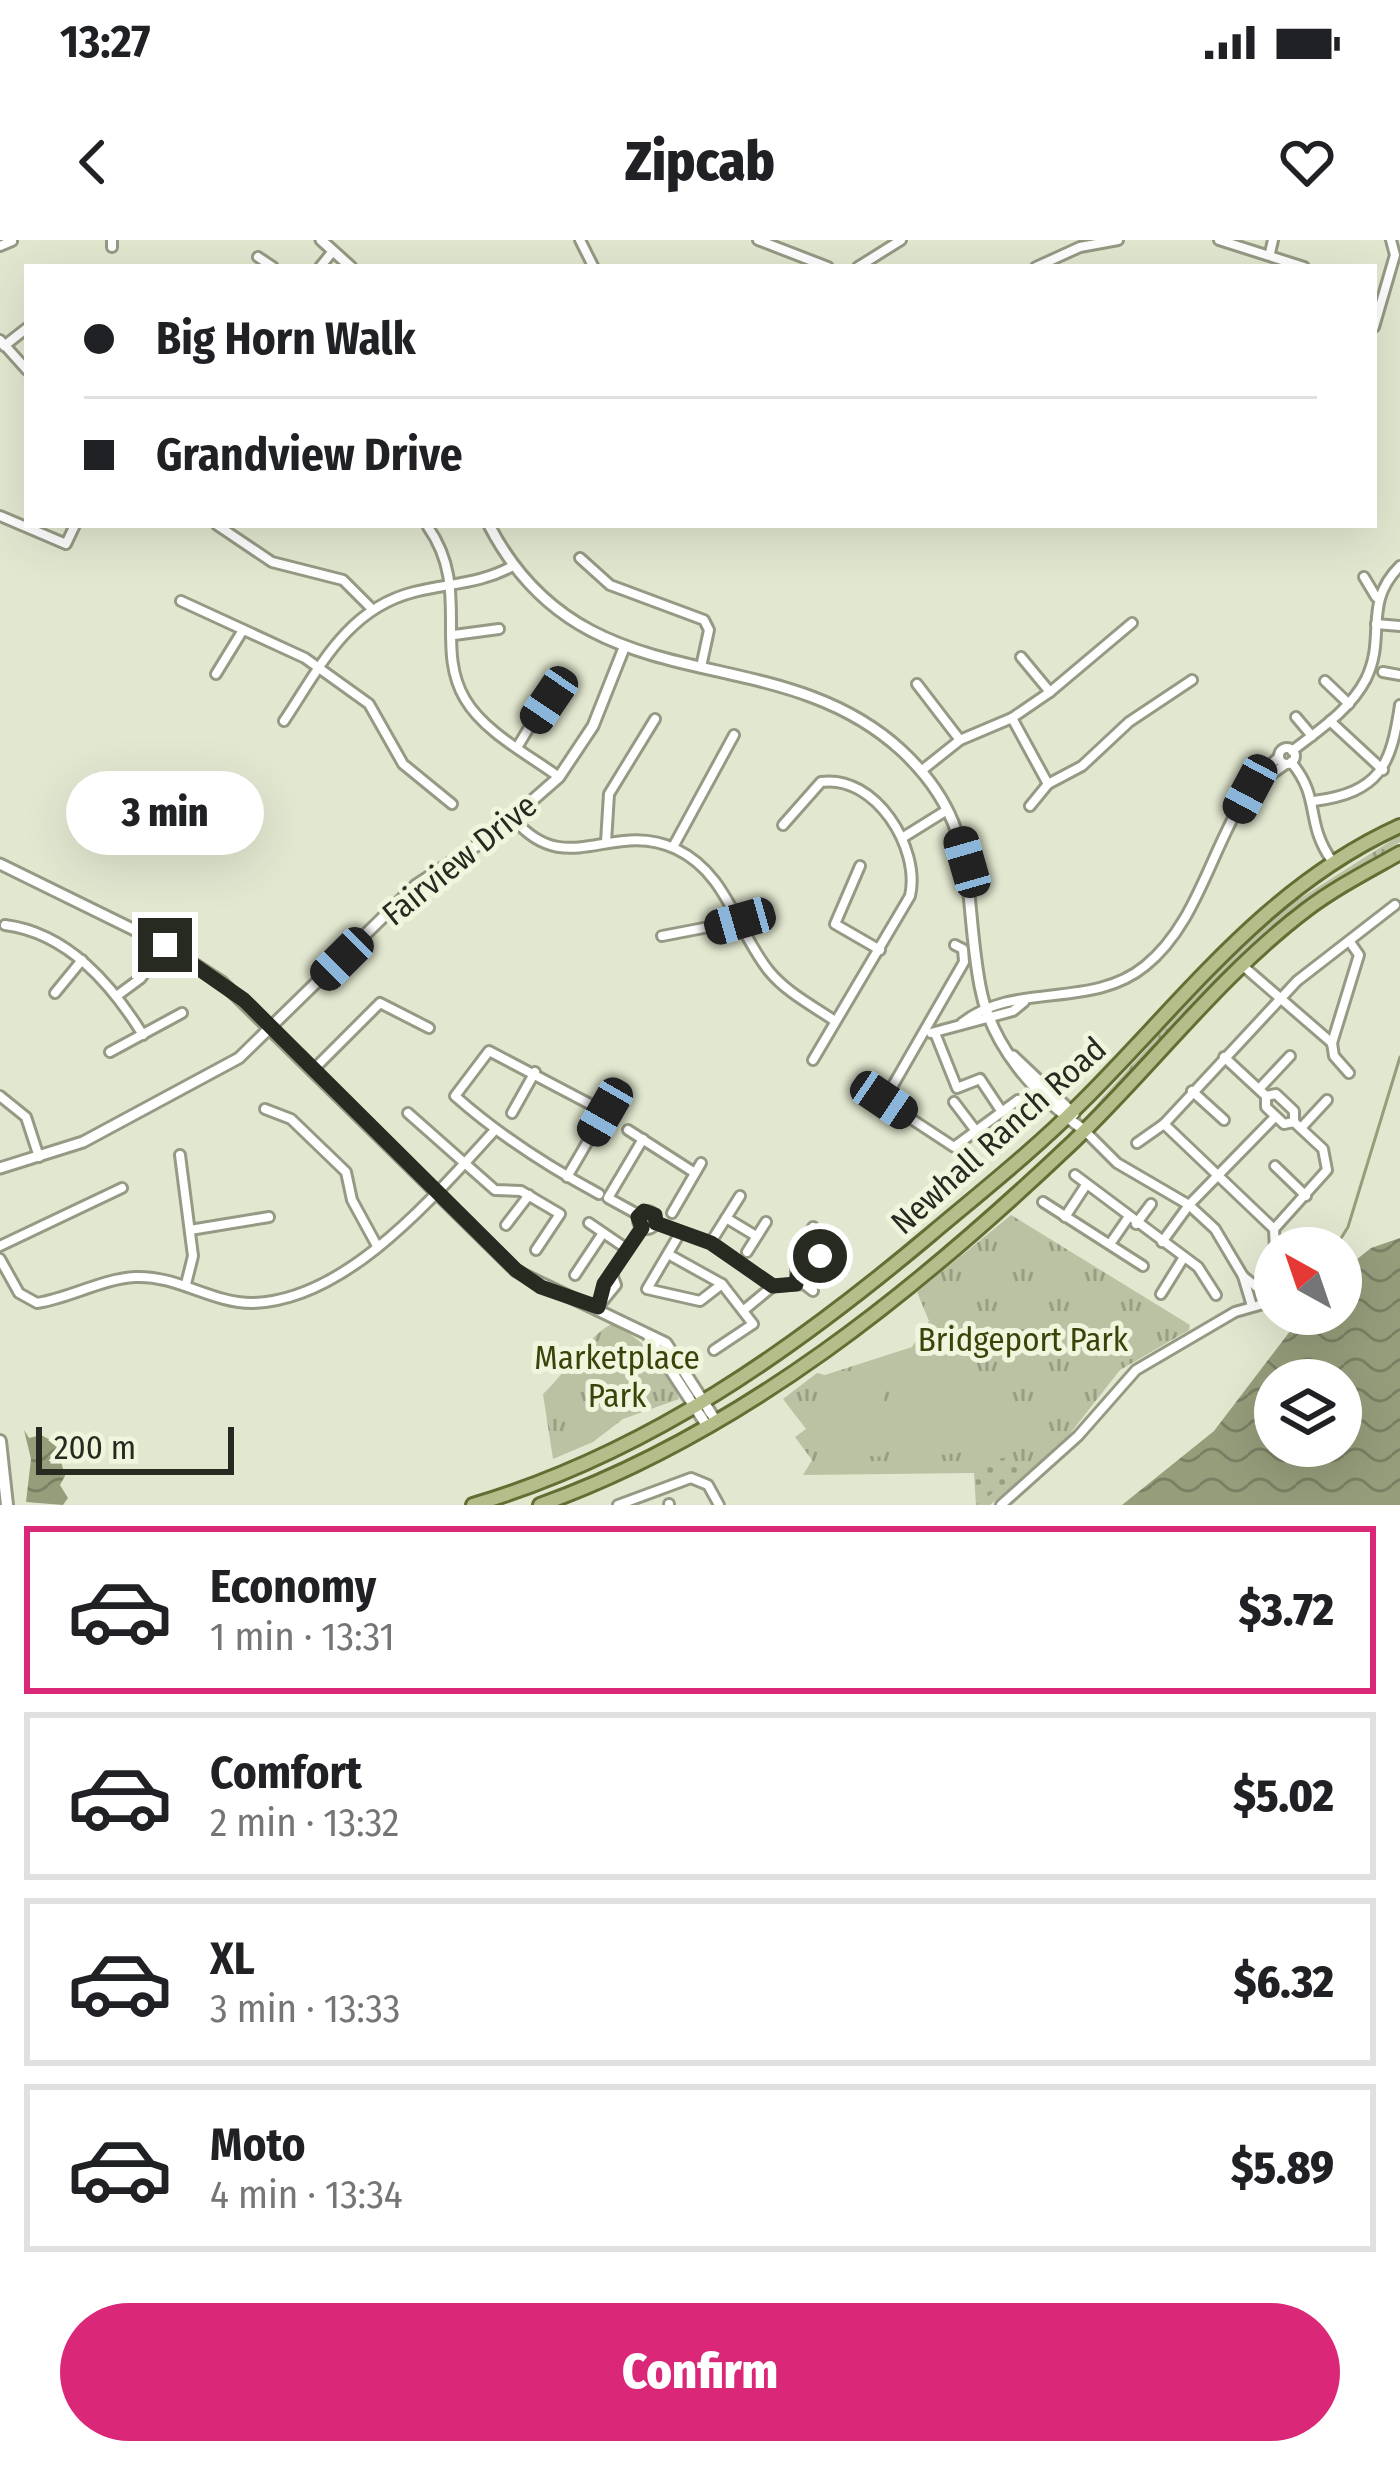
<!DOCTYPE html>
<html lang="en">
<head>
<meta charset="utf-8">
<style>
  body { margin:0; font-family:"Fira Sans Condensed",sans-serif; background:#f2f2f2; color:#202124; height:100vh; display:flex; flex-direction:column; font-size:45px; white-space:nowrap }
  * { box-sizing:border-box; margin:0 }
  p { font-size:39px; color:#757577 }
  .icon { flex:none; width:66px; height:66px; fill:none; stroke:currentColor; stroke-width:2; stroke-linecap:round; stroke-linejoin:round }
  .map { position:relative; height:1265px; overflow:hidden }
  .sheet { display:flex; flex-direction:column; background:#fff; flex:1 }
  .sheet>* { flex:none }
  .guide { position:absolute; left:24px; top:24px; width:1353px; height:264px; border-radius:0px; box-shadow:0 12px 48px #0002; display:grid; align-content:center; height:264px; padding:0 60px; background:#fff }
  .needle { width:78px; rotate:320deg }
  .controls { position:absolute; left:1254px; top:987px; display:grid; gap:24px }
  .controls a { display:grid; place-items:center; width:108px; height:108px; border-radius:50%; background:#fff; box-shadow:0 12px 48px #0002; font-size:60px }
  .scale { position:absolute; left:36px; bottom:30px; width:198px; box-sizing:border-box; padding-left:12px; border:6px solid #272a21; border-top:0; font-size:33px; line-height:42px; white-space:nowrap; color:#272a21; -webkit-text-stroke:9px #f0f6dd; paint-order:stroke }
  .end { position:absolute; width:54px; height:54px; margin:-27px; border:15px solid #272a21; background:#fff; box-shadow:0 0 0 6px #fff }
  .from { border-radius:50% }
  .bubble { position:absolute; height:84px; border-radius:42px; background:#fff; box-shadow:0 12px 48px #0002; font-size:39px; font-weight:800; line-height:84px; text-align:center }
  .car { position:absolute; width:36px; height:72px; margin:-36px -18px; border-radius:15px; box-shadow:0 0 9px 3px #0007; background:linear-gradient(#222 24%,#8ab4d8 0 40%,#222 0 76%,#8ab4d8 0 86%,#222 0) }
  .guide b { display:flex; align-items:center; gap:42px; height:114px; font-size:45px }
  .guide b+b { border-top:3px solid #e0e0e0 }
  .guide i { width:30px; height:30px; background:#202124 }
  ul { padding:21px 0 0; list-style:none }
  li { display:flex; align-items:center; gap:36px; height:168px; margin:0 24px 18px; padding:0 36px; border:6px solid #e0e0e0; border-radius:0px }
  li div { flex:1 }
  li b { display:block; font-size:45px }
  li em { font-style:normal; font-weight:800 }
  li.current { border-color:#db2777 }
  li>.icon { width:108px; height:108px; stroke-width:1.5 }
  .cta { display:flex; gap:24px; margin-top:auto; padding:24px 60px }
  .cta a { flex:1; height:138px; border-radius:72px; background:#db2777; color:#fff; font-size:48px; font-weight:800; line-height:138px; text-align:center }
  .status { display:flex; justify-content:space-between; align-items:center; height:84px; padding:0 60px; background:#fff; direction:ltr }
  .status svg { height:33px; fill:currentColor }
  header { display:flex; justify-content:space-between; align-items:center; height:156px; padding:0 60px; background:#fff; font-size:54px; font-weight:800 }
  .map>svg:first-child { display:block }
  .grass { fill:url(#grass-tufts) }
  .garden { fill:url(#garden-dots) }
  .pitch { fill:#bac2a3 }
  .water { fill:url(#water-waves); fill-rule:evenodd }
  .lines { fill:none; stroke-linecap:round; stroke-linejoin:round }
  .stream { stroke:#959d7b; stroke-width:3 }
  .minor-casing { stroke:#959a84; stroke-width:14 }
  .tertiary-casing { stroke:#959a84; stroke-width:15 }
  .secondary-casing { stroke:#959a84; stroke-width:16 }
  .primary-casing { stroke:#636e33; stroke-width:18 }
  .minor { stroke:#fff; stroke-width:8 }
  .tertiary { stroke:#fff; stroke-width:9 }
  .secondary { stroke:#fff; stroke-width:10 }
  .primary { stroke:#b5be8a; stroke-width:12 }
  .route { stroke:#272a21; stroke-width:15 }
  .labels { text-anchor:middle; stroke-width:10; stroke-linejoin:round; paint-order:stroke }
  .street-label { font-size:33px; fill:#272a21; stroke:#f0f6dd }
  .park-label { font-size:33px; fill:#3a4309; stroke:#f0f6dd }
</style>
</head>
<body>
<div class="status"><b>13:27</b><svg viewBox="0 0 49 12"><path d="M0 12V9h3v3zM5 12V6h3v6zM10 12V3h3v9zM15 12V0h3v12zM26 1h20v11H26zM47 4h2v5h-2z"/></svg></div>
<header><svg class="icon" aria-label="back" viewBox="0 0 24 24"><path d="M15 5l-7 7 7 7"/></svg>Zipcab<svg class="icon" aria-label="heart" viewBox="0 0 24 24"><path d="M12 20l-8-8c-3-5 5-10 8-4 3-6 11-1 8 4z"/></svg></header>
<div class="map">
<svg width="1400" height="1265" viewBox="0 0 1400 1265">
  <defs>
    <pattern id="grass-tufts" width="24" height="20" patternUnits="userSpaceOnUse" patternTransform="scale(3)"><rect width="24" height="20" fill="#bac2a3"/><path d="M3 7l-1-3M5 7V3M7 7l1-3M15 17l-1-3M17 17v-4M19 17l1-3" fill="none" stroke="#979e84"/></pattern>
    <pattern id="garden-dots" width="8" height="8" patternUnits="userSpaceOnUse" patternTransform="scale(3)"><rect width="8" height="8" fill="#bac2a3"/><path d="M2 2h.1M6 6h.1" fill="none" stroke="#979e84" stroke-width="1.8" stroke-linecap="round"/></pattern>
    <pattern id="water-waves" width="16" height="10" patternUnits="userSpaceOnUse" patternTransform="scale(3)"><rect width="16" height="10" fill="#959d7b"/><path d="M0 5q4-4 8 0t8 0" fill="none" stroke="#7a8064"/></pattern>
  </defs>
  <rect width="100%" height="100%" fill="#e2e8d0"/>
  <g class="grass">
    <polygon points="1400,595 1400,602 1284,676 1094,867 1203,746 1280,671"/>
    <polygon points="1011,975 1190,1085 1189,1090 1120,1130 1065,1200 990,1265 976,1265 974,1233 803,1235 812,1220 795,1197 806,1189 783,1159 817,1133 825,1135 912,1107 929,1081 917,1052"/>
    <path d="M613,1084C645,1101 668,1124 679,1159L623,1179L593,1202L553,1219L543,1154C562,1137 595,1088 613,1084Z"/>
  </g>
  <polygon class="garden" points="1011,1216 1019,1234 976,1265 975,1225"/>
  <g class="pitch">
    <path d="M924,1116C976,1118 997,1162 1002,1208L913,1218L903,1213L902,1119Z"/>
    <path d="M884,1146L885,1217L825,1213C825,1173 841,1149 884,1146Z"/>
  </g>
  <g class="water">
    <path d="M1400,998V1265H1122L1214,1191L1303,1074H1341V1032L1371,1008ZM1275,1140H1341V1206H1275Z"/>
    <polygon points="24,1190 29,1198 41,1195 56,1203 65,1236 60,1245 68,1258 63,1265 26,1262 31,1219"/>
  </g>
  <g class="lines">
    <g class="stream">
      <polyline points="1335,1008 1348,987 1400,817"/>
      <polyline points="1292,1089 1298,1074"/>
    </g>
    <defs>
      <g id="minor">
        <polyline points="112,0 112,7"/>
        <polyline points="580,0 593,26"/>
        <polyline points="758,0 828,27"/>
        <polyline points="1219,0 1304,27"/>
        <polyline points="0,6 12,1"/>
        <polyline points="1270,13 1273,0"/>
        <polyline points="258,17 273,27"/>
        <polyline points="320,27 333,11"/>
        <polyline points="858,27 901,0"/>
        <polyline points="1036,27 1080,7 1118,0"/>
        <polyline points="1374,87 1395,15 1391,0"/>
        <polyline points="0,100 27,130"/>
        <polyline points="4,106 27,88"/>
        <polyline points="0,276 66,304 75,285"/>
        <polyline points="217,285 272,322 343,340 370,367"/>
        <path d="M428,287C471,348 434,407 465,459C484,492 529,515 559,537"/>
        <polyline points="580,318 610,345 704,380 709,390 701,427"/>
        <polyline points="1364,337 1376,357"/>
        <polyline points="181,361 305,418 369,464 403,524 452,564"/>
        <polyline points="1376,384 1400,386"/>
        <polyline points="454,395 499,389"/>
        <polyline points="1021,417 1050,452"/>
        <polyline points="1383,432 1400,435"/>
        <polyline points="216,434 243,390"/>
        <polyline points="1325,441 1349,464"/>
        <polyline points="917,444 960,500"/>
        <polyline points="1296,477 1312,496"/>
        <polyline points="1012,478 1048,544"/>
        <path d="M284,481C320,427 347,369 414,352C450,343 480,344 513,326"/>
        <polyline points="1330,481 1383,530"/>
        <polyline points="518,506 557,441"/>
        <circle cx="1287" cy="516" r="8"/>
        <path d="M1292,511C1319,490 1350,470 1366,439C1387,396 1362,364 1400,326"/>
        <path d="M1291,522C1322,559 1304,581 1332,621"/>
        <polyline points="921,531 960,500 1012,478 1050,452 1132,383"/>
        <polyline points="1250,549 1286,524"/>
        <path d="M1314,561C1380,552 1391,526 1400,465"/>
        <polyline points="1030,566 1048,544 1082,526 1129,482 1192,440"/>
        <path d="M514,579C566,641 612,579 676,609C727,633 736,690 769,731C786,752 813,766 835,781"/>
        <path d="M783,585L821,542C875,534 921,608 910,656L813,820"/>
        <polyline points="902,598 947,570"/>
        <polyline points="606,602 609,554 655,479"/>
        <polyline points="673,607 734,495"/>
        <polyline points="860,626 835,684 880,710"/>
        <path d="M5,685C68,693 112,745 143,795"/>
        <polyline points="662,696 740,681"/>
        <polyline points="955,705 963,709 964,722 884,861 954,907 1018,860"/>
        <polyline points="1243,726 1332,803"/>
        <polyline points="55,753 82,720"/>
        <polyline points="118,755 141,738 165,705"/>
        <path d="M962,783C1015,741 1091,770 1145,726C1210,674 1215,570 1279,517"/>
        <polyline points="931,793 1013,771 1024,762"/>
        <polyline points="935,793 957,848 980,839 1002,872"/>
        <polyline points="1332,803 1359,715 1350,702"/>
        <polyline points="1332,803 1334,816 1349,833"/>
        <polyline points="110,812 182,773"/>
        <polyline points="1224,817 1266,856 1276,854 1294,871 1294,882 1284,884 1266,867 1266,856"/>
        <polyline points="314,829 380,763 429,788"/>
        <polyline points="1259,849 1290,816"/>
        <polyline points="1192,851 1224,880"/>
        <polyline points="0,856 26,877 39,917"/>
        <polyline points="954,862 976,891"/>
        <polyline points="265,869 291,879 346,932 352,960 376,1004"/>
        <polyline points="408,873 495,950 521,951 560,974 536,1010"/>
        <polyline points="512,873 535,832"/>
        <polyline points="1164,884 1297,741 1395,665"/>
        <polyline points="1164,884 1274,989"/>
        <polyline points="1301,888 1327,860"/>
        <polyline points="628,890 695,933"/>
        <polyline points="1085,891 1117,923 1189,965 1215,989 1243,1036 1252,1066"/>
        <polyline points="1137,903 1164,884"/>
        <polyline points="180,915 193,1016 186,1044"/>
        <polyline points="1275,926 1306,956"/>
        <polyline points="1075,935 1198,1027 1216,1055"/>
        <path d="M567,937L605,872L489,811L455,856C499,895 547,926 599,954"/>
        <polyline points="1043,962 1143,1026"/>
        <circle cx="647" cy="980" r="9"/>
        <polyline points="672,973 701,923"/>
        <polyline points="639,975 608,958 643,899"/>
        <polyline points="1065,977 1086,945"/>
        <polyline points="726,978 756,996"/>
        <polyline points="589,983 627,1009"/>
        <polyline points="656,983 711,1002 773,1046 804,1044 813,1051"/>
        <polyline points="1136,984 1151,964"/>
        <polyline points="506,985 529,955"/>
        <polyline points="1274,989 1327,930 1323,909 1294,882"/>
        <polyline points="190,990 269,977"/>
        <polyline points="680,993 647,1049 700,1061 722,1044"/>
        <polyline points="711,1002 740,956"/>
        <polyline points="1162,1002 1189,965 1275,877"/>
        <polyline points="1110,1004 1128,978"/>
        <polyline points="0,1006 122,948"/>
        <polyline points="747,1012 766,982"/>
        <polyline points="802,1012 813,1017 825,1013 807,998"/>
        <polyline points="668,1014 722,1044 753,1084 714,1110"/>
        <path d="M0,1019L19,1053L37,1063C70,1058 101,1039 135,1037C177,1035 211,1063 252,1063C347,1061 435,955 495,890"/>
        <polyline points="1263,1029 1275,1011 1274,989"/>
        <polyline points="575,1035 603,993"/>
        <polyline points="796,1044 796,1026 813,987"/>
        <polyline points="1161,1054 1184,1017"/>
        <polyline points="598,1067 605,1044 642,988"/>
        <polyline points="598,1067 616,1045 613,1037"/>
        <polyline points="744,1070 773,1046"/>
        <polyline points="669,1264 669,1265"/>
        <polyline points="618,1265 691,1238 708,1245 719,1265"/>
        <polyline points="1001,1265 1078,1196 1136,1130 1235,1072 1263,1064 1264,1053 1243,1036"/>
      </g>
      <g id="tertiary">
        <polyline points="321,0 351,27"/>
        <path d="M489,285C585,471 772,392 901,510C982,585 962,651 980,746C991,806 1035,855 1084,890"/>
        <polyline points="0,624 165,705 222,742 516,1031 666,1103 716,1181"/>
        <polyline points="1013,816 1074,874"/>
        <polyline points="0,928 83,902 239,818 416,645 493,595 559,537 593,486 624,408"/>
        <polyline points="649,1097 707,1186"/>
      </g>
      <polyline id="secondary" points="0,1201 7,1265"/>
      <g id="primary">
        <path d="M473,1265C648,1213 793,1110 930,995C981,952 1034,910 1081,863C1183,762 1265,647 1400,586"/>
        <path d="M540,1265C743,1192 918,1049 1073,902C1152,826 1219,736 1306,670C1335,648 1368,631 1400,613"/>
      </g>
    </defs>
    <use href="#minor" class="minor-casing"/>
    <use href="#tertiary" class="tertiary-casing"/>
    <use href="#secondary" class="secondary-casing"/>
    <use href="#primary" class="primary-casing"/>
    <use href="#minor" class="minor"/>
    <use href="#tertiary" class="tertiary"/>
    <use href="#secondary" class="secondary"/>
    <use href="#primary" class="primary"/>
  </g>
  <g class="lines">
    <polyline class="route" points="165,705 244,760 516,1030 541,1047 598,1067 604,1044 642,988 638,977 644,971 655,975 656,983 711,1003 773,1046 796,1044 802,1012 820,1016"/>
  </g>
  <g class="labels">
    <g class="street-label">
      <text transform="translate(459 619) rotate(-39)" y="12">Fairview Drive</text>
      <text transform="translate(998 895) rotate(-42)" y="12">Newhall Ranch Road</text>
    </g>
    <g class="park-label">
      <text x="1023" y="1111">Bridgeport Park</text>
      <text x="617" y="1129">Marketplace<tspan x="617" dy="38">Park</tspan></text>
    </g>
  </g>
</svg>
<div class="controls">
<a><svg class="needle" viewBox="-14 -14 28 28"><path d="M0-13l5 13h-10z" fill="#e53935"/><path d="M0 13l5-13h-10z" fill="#757577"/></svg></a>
<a><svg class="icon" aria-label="layers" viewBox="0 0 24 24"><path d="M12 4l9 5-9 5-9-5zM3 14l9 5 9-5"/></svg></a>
</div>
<div class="scale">200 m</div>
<i class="end from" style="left:820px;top:1016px"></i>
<i class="end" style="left:165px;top:705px"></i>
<div class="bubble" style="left:66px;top:531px;width:198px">3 min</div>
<i class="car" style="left:549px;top:460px;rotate:214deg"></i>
<i class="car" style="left:1250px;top:549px;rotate:208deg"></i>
<i class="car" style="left:967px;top:622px;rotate:344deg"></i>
<i class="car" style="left:740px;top:681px;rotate:254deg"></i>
<i class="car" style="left:342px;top:719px;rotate:225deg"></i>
<i class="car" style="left:884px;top:860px;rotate:124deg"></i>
<i class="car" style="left:605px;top:872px;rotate:210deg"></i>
<div class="guide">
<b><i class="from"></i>Big Horn Walk</b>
<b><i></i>Grandview Drive</b>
</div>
</div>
<section class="sheet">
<ul>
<li class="current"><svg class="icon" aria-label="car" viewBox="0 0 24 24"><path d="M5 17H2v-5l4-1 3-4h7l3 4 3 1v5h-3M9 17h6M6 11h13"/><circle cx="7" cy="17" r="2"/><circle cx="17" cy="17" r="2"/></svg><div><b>Economy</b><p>1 min · 13:31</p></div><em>$3.72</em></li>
<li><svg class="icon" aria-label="car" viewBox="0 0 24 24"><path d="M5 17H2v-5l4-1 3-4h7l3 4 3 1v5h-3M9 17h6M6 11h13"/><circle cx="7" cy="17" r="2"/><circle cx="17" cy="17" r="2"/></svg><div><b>Comfort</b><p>2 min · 13:32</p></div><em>$5.02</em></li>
<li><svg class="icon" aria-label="car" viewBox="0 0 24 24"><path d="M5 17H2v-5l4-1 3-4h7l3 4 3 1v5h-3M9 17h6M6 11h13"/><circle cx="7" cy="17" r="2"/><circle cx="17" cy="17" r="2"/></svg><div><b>XL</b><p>3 min · 13:33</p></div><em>$6.32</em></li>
<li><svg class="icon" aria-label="car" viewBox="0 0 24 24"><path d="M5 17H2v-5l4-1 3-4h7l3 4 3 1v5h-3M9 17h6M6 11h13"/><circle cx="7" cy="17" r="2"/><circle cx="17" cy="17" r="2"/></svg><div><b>Moto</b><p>4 min · 13:34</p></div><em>$5.89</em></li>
</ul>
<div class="cta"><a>Confirm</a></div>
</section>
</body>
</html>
